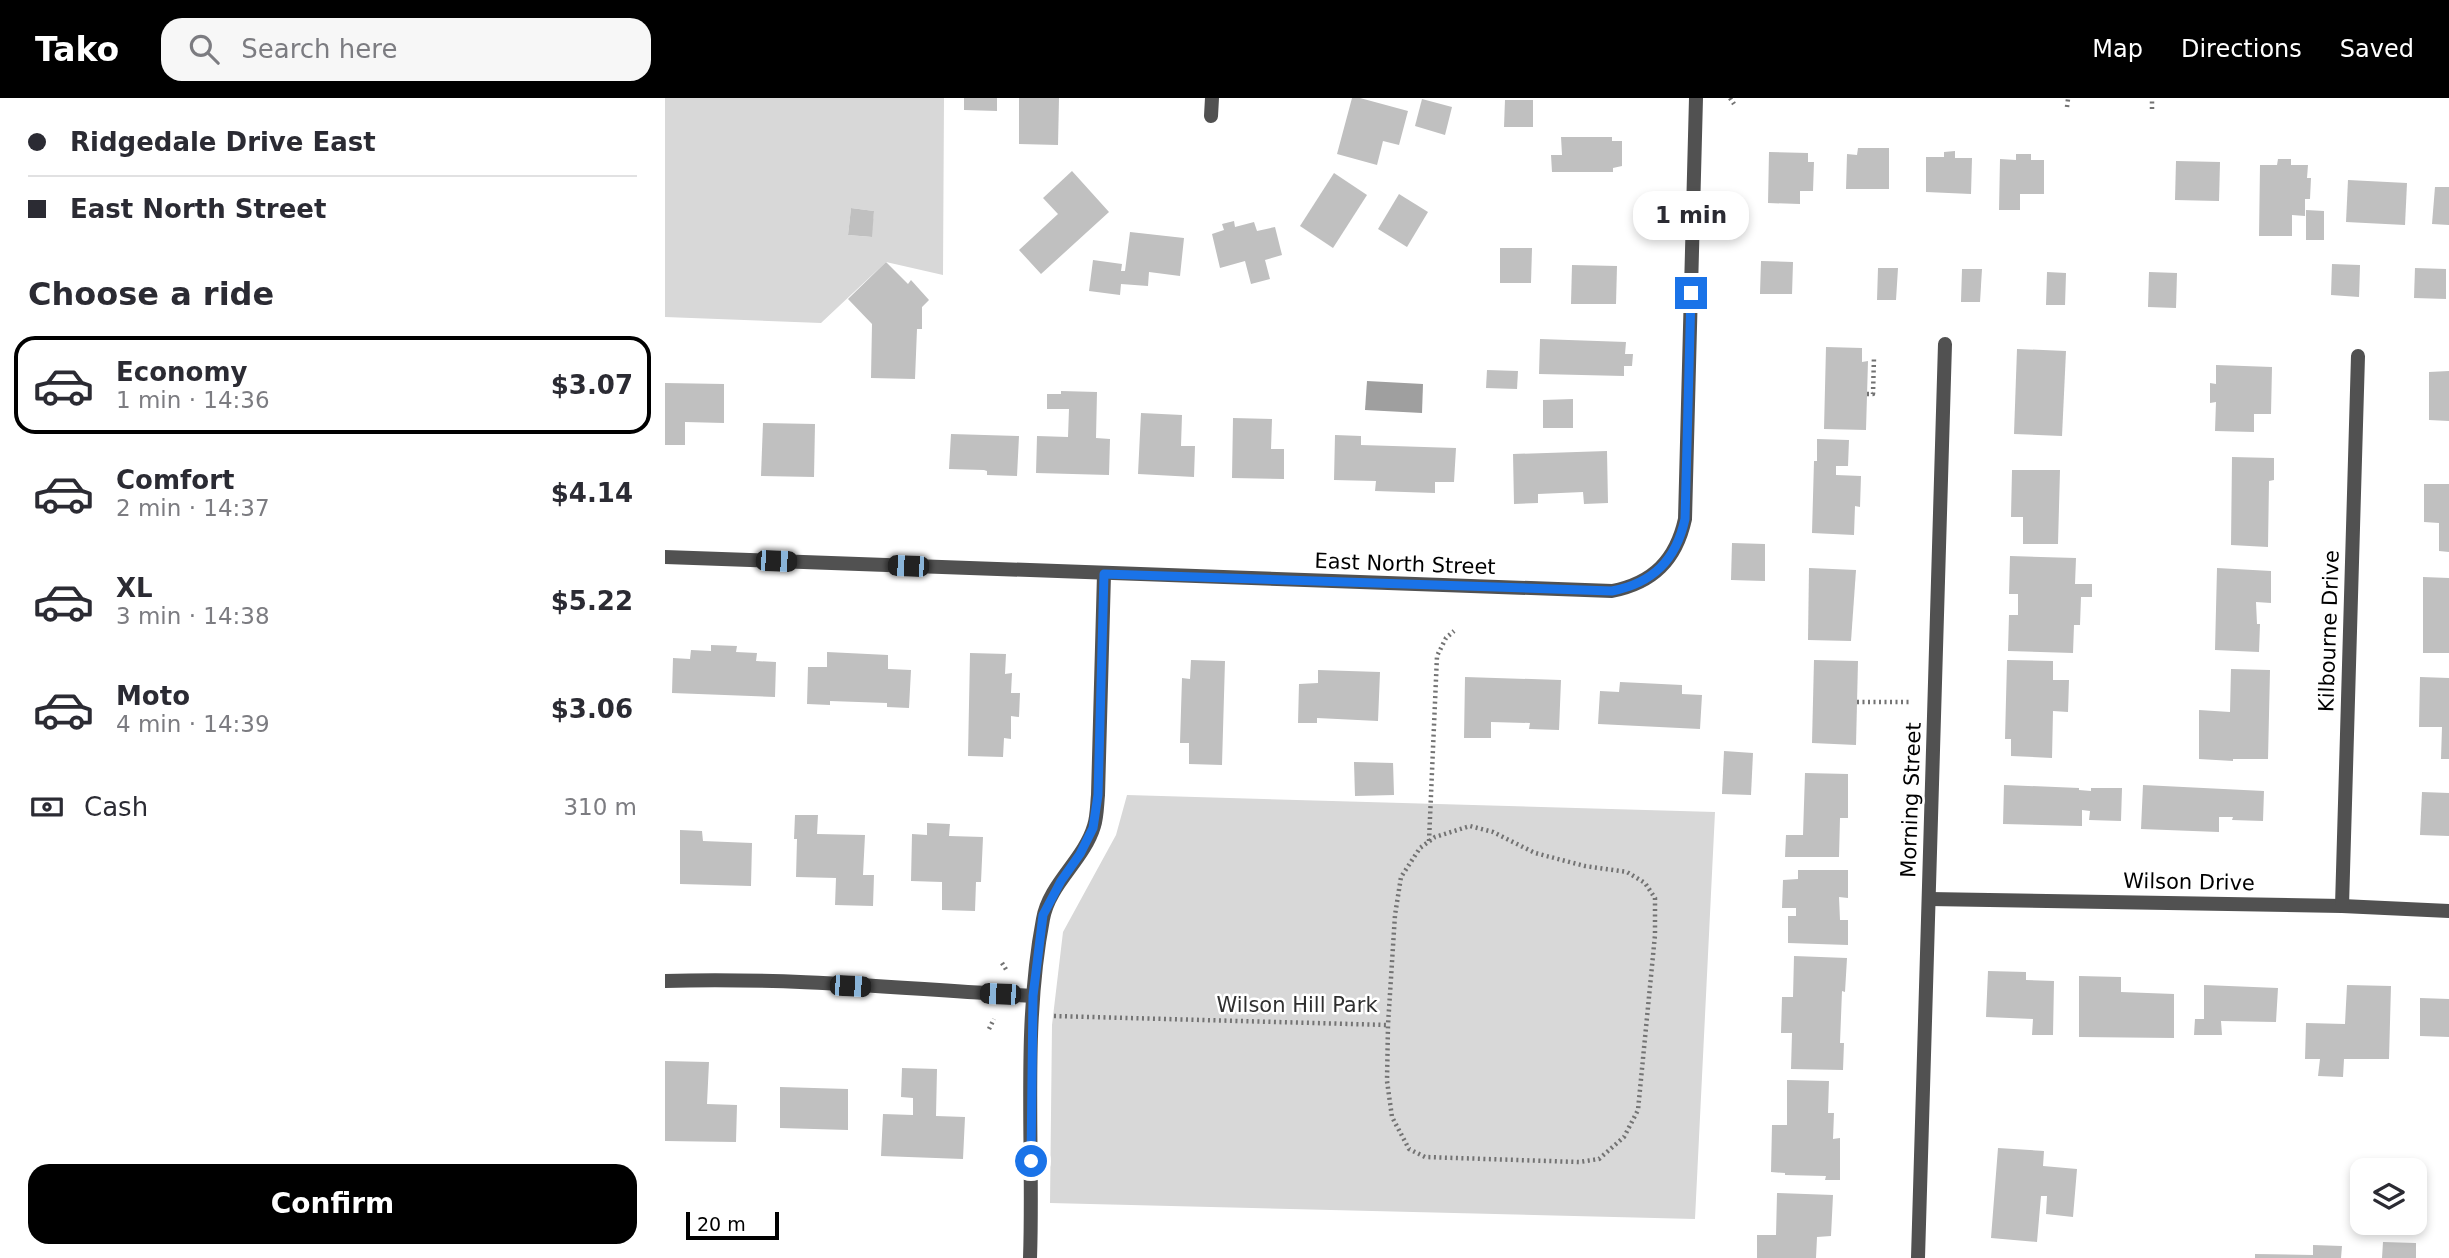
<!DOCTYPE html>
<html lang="en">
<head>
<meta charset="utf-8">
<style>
  body { margin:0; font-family:"DejaVu Sans",sans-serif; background:#f7f7f7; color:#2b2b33; height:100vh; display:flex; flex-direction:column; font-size:26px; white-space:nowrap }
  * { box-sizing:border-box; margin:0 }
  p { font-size:23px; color:#7c7c81 }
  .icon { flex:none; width:38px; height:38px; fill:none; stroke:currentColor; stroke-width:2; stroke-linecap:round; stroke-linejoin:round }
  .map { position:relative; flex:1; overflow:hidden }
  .drawer { display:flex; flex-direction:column; background:#fff; width:665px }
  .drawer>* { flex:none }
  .hud { display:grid; align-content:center; height:154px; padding:0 28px; background:#fff }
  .tools { position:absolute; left:1685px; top:1060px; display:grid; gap:14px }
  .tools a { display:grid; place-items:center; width:77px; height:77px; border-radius:14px; background:#fff; box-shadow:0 4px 10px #0003; font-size:35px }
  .scale { position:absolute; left:21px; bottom:18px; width:93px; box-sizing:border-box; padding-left:7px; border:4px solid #000; border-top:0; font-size:19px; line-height:24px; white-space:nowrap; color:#000; -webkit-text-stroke:5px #fff; paint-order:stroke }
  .end { position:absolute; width:32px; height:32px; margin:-16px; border:9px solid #1a73e8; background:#fff; box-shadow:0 0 0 4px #fff }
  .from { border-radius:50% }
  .bubble { position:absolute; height:49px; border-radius:21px; background:#fff; box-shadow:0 4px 10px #0003; font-size:23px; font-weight:600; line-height:49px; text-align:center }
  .car { position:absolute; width:21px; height:42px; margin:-21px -10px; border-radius:9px; box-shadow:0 0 5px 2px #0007; background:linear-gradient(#222 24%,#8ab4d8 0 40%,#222 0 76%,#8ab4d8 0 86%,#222 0) }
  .hud b { display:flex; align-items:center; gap:24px; height:66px; font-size:26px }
  .hud b+b { border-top:2px solid #e1e1e2 }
  .hud i { width:18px; height:18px; background:#2b2b33 }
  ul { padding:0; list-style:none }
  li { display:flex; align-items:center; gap:21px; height:98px; margin:0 14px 10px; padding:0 14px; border:4px solid transparent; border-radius:21px }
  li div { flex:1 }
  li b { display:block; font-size:26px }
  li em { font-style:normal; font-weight:600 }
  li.on { border-color:#000 }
  li>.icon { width:63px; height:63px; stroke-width:1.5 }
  h2 { padding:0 28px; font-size:32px; line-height:84px }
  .pay { display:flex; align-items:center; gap:18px; height:77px; padding:0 28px; font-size:26px }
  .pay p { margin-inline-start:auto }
  .cta { display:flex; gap:14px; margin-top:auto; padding:14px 28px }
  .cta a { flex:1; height:80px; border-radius:21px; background:#000; color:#fff; font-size:28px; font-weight:600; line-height:80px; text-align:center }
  header { display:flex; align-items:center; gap:42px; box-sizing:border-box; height:98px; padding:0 35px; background:#000; color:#fff }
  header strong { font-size:33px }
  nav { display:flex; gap:38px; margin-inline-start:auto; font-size:24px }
  .search { width:490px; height:63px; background:#f7f7f7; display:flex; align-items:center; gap:18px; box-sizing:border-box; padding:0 24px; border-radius:21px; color:#7c7c81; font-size:26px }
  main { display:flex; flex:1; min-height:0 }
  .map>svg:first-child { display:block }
  .green { fill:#d8d8d8; fill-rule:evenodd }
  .water { fill:#9f9f9f }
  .building { fill:#c0c0c0 }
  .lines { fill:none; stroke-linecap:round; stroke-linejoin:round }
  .path { stroke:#737373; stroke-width:4.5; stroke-dasharray:2 3.5; stroke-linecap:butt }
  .street { stroke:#515151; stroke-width:14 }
  .route { stroke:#1a73e8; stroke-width:9 }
  .labels { text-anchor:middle; stroke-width:5; stroke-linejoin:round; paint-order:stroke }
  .street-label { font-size:21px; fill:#000; stroke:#fff }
  .park-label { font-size:21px; fill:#2f2f2f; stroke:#fff }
</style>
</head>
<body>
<header>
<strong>Tako</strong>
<div class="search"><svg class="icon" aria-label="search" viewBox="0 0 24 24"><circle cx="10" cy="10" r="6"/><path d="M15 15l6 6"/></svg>Search here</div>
<nav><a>Map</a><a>Directions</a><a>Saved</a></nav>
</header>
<main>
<section class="drawer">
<div class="hud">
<b><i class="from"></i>Ridgedale Drive East</b>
<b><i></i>East North Street</b>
</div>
<h2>Choose a ride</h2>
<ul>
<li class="on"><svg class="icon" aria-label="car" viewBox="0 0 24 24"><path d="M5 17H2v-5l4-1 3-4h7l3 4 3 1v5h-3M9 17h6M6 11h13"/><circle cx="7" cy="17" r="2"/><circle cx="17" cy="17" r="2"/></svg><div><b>Economy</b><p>1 min · 14:36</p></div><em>$3.07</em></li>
<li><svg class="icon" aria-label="car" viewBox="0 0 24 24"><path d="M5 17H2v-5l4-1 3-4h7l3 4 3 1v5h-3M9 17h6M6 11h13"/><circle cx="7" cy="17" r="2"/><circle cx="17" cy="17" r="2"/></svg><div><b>Comfort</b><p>2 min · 14:37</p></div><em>$4.14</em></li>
<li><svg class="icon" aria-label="car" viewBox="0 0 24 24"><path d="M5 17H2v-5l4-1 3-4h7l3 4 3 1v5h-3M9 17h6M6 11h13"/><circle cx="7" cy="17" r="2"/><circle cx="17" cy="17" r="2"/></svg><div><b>XL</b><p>3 min · 14:38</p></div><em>$5.22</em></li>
<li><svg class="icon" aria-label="car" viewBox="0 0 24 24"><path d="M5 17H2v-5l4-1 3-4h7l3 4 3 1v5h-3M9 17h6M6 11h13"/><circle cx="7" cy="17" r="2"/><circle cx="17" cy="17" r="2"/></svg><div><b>Moto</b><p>4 min · 14:39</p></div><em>$3.06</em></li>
</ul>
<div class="pay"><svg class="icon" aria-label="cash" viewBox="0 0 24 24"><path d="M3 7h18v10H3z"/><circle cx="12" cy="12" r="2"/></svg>Cash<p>310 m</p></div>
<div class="cta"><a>Confirm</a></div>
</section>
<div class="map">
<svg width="1784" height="1160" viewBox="0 0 1784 1160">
  <rect width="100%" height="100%" fill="#fff"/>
  <g class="green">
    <path d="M0,0H279L278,177L221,164L156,225L0,219ZM186,110L209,113L206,139L183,137Z"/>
    <polygon points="462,697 1050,714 1030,1121 385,1105 387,927 398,834 451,737"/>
  </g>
  <polygon class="water" points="702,283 758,286 757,315 700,312"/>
  <g class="building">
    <polygon points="299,0 332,0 332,13 299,12"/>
    <polygon points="354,0 394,0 393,47 354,46"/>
    <polygon points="687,0 695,0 743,13 734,47 718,43 712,67 672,56"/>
    <polygon points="757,1 787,9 780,37 750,28"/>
    <polygon points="840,2 868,2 868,29 839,29"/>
    <polygon points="896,39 947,39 947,43 957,43 957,68 948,70 948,74 887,74 886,57 897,57"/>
    <polygon points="1193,50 1224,50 1224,91 1181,91 1182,56 1192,57"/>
    <polygon points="1290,53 1290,60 1307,60 1306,96 1261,94 1261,59 1279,59 1279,54"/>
    <polygon points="1104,54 1143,55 1143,64 1149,64 1148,93 1135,93 1135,106 1103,105"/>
    <polygon points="1351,56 1366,56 1366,62 1379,62 1379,96 1355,96 1355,112 1334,112 1335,61 1351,62"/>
    <polygon points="1613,61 1626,61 1626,67 1643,67 1642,80 1646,80 1645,101 1640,101 1640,118 1627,117 1627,138 1594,138 1595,67 1612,67"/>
    <polygon points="1511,63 1555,64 1554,103 1510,102"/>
    <polygon points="407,73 444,114 376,176 354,152 393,116 378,100"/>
    <polygon points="669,75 702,97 668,150 635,128"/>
    <polygon points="1683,82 1742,85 1740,127 1681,124"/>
    <polygon points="1770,89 1784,89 1784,127 1767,126"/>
    <polygon points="734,96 763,114 742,149 713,131"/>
    <polygon points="186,110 209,113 207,139 183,137"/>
    <polygon points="1641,112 1659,113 1659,142 1641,142"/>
    <polygon points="569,123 570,129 589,124 592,133 610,129 617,157 600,162 605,181 586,186 580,163 555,170 547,136 559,132 557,126"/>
    <polygon points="465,134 519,140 515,178 484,174 483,188 456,186 455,197 424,193 428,162 457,166 456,173 460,173"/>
    <polygon points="835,150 867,150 866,185 835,185"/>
    <polygon points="1096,163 1128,164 1127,196 1095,196"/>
    <polygon points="221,164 243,186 246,182 264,202 257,209 257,231 252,231 250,281 206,280 207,226 183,201"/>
    <polygon points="1667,166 1695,167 1694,199 1666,197"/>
    <polygon points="907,167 952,168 951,206 906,206"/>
    <polygon points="1213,170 1233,170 1231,202 1212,202"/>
    <polygon points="1750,170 1781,171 1781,201 1749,200"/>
    <polygon points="1297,171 1317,171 1315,204 1296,204"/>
    <polygon points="1382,174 1401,175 1400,207 1381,207"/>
    <polygon points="1484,174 1512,175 1511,210 1483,209"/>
    <polygon points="875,241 961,244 960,256 968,256 967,268 959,268 959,278 874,276"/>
    <polygon points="1161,249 1197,250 1197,264 1203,263 1201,332 1159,331"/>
    <polygon points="1352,251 1401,253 1397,338 1349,336"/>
    <polygon points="1551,267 1607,269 1606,316 1589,316 1589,334 1550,333 1551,304 1545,305 1545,285 1551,286"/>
    <polygon points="822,272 853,273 852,291 821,290"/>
    <polygon points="1784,273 1784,323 1764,322 1764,274"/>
    <polygon points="0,285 59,286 59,325 20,324 20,347 0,347"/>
    <polygon points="396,293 432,294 431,340 445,341 444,377 371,375 372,338 403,339 404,311 382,311 382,296 396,296"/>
    <polygon points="908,301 908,330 878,330 878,302"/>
    <polygon points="476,315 517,317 516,348 530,348 529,379 473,376"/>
    <polygon points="568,320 607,321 606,351 619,351 619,381 567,380"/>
    <polygon points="98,325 150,326 149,379 96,378"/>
    <polygon points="286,336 354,338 352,378 322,377 322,373 319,372 284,371"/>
    <polygon points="670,337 696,338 696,347 791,350 789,384 770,384 770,395 710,393 711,383 669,382"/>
    <polygon points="1152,341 1184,342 1183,368 1171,368 1171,377 1196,378 1195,409 1190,408 1189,437 1147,435 1149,363 1152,363"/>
    <polygon points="942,353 943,405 919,406 918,394 873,396 873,405 849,406 848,356"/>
    <polygon points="1567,359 1609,360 1609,382 1604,383 1603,449 1566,447"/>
    <polygon points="1347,372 1395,372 1393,446 1358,446 1358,419 1346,419"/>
    <polygon points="1759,386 1784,386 1784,454 1774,453 1774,425 1759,424"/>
    <polygon points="1067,445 1100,446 1100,483 1066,482"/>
    <polygon points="1345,458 1411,460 1410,486 1427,486 1427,499 1416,499 1415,527 1409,527 1408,555 1343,553 1344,517 1353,517 1353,496 1344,496"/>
    <polygon points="1144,470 1191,472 1186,543 1143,542"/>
    <polygon points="1552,470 1606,473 1606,505 1591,504 1592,526 1595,526 1594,554 1550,552"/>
    <polygon points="1758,479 1784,480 1784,555 1758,555"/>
    <polygon points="46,547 72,548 71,554 92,555 91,563 111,564 110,599 7,595 8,560 25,561 26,552 46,553"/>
    <polygon points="162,554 223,557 223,571 246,572 244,610 222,609 222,605 165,603 165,607 142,606 143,569 162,569"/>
    <polygon points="305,555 341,556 340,576 347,575 346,595 355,595 354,619 346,618 346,641 339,640 338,659 303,658"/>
    <polygon points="526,562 560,563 557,667 524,666 524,645 515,645 517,580 525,581"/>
    <polygon points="1149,562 1193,563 1191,647 1147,645"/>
    <polygon points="1342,562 1388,563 1388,582 1404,582 1403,614 1388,613 1387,660 1346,658 1346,641 1340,641"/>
    <polygon points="1566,571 1605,572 1603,661 1568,661 1568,663 1534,661 1534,612 1565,614"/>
    <polygon points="653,572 715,574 713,623 652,620 652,625 633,625 634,586 653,585"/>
    <polygon points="800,579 896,582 894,632 864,631 865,625 826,624 826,640 799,640"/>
    <polygon points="1755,579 1784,580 1784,661 1776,661 1777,629 1754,629"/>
    <polygon points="955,584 1017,587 1017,596 1037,597 1035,631 933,626 935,593 954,594"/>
    <polygon points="1059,653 1088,655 1086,697 1057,696"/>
    <polygon points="689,664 728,665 729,697 690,698"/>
    <polygon points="1140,675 1183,676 1183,720 1175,720 1174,759 1120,759 1121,737 1138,737"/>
    <polygon points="1339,687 1414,690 1414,692 1426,693 1426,690 1457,690 1456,723 1424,722 1425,713 1417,712 1417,728 1338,726"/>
    <polygon points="1478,687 1599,693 1598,723 1567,722 1568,719 1554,719 1554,734 1476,731"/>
    <polygon points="1757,694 1784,695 1784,738 1755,737"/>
    <polygon points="130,717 153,717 152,736 200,737 198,777 209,777 208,808 170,807 171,780 131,779 132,741 129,741"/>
    <polygon points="262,725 285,726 284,738 318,739 316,784 311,784 310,813 277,812 277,784 246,783 247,736 262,737"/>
    <polygon points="15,732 37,733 38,743 87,745 86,788 15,786"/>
    <polygon points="1133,772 1183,772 1183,800 1174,799 1175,822 1183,822 1183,847 1123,845 1123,818 1131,818 1131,810 1117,810 1118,782 1133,781"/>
    <polygon points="1129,858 1182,860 1180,894 1177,893 1175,945 1179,945 1178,972 1126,971 1127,935 1116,935 1117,899 1128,899"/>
    <polygon points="1323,873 1361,874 1361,882 1389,883 1388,937 1367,937 1368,921 1321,919"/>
    <polygon points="1414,878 1456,879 1456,894 1509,896 1509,940 1414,939"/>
    <polygon points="1539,887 1613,890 1611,924 1556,923 1557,937 1529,937 1530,921 1539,921"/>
    <polygon points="1682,887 1726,888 1724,961 1679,961 1678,979 1653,978 1655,961 1640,961 1641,925 1680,926"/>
    <polygon points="1755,900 1784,901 1784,939 1755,938"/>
    <polygon points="0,963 44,964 42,1006 72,1007 71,1044 0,1043"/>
    <polygon points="237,970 272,971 271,1018 300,1019 298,1061 216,1058 218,1016 248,1017 248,1000 236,999"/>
    <polygon points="1122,982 1164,983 1163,1015 1169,1015 1168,1041 1175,1040 1175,1082 1160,1082 1161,1078 1120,1077 1120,1075 1106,1074 1107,1027 1122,1027"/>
    <polygon points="115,989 183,991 183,1032 115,1030"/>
    <polygon points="1333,1050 1379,1053 1378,1068 1412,1071 1408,1119 1381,1116 1382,1098 1376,1098 1372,1144 1326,1140"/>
    <polygon points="1112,1095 1168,1097 1166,1138 1152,1139 1151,1160 1092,1160 1092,1137 1111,1137"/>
    <polygon points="1718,1144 1751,1145 1751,1160 1717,1160"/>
    <polygon points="1648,1147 1677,1148 1676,1160 1590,1160 1590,1156 1648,1157"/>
  </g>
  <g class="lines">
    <g class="path">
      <polyline points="1065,0 1069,6"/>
      <polyline points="1402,9 1403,1"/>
      <polyline points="1487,11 1487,3"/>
      <polyline points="1202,296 1208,296 1209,259"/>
      <polyline points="1192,604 1247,604"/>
      <polyline points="764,743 772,558 781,540 789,533"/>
      <polyline points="337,865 342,873"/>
      <polyline points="389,918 723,927 722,983 727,1019 744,1051 760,1059 914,1064 934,1061 959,1039 973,1012 990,837 990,800 980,785 962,774 920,768 870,755 828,734 805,728 770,739 755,750 736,779 730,817 723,927"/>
      <polyline points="324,931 329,921"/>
    </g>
    <g class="street">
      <polyline points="546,18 547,0"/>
      <path d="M0,459L947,493C988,485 1011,462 1020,421L1031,0"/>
      <polyline points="1264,801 1677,808 1784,813"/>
      <polyline points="1677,808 1693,258"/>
      <path d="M0,883C122,879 246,891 368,898"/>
      <path d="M365,1160C369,1049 357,930 378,821C384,786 419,762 429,728C432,719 432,707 433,697L439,476"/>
      <polyline points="1253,1160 1280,246"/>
    </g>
  </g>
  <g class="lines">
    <path class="route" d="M366,1063L368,898L378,817L396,783L415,756L428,730L433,697L439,476L947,493C988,485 1011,462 1020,421L1026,195"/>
  </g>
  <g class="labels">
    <g class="street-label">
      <text transform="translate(740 466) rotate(2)" y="7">East North Street</text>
      <text transform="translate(1664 533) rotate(-88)" y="7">Kilbourne Drive</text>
      <text transform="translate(1246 702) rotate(-88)" y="7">Morning Street</text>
      <text transform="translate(1524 784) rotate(1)" y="7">Wilson Drive</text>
    </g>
    <g class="park-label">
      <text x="632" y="914">Wilson Hill Park</text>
    </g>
  </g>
</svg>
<div class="tools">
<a><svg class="icon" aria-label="layers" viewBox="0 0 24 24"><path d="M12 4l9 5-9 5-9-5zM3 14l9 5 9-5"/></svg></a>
</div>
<div class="scale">20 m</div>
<i class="end from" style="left:366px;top:1063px"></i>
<i class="end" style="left:1026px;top:195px"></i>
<div class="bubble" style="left:968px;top:93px;width:116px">1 min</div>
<i class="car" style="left:111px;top:463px;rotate:92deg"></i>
<i class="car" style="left:243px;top:468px;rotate:272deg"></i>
<i class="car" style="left:185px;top:888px;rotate:93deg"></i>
<i class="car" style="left:335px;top:896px;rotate:272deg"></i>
</div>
</main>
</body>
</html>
